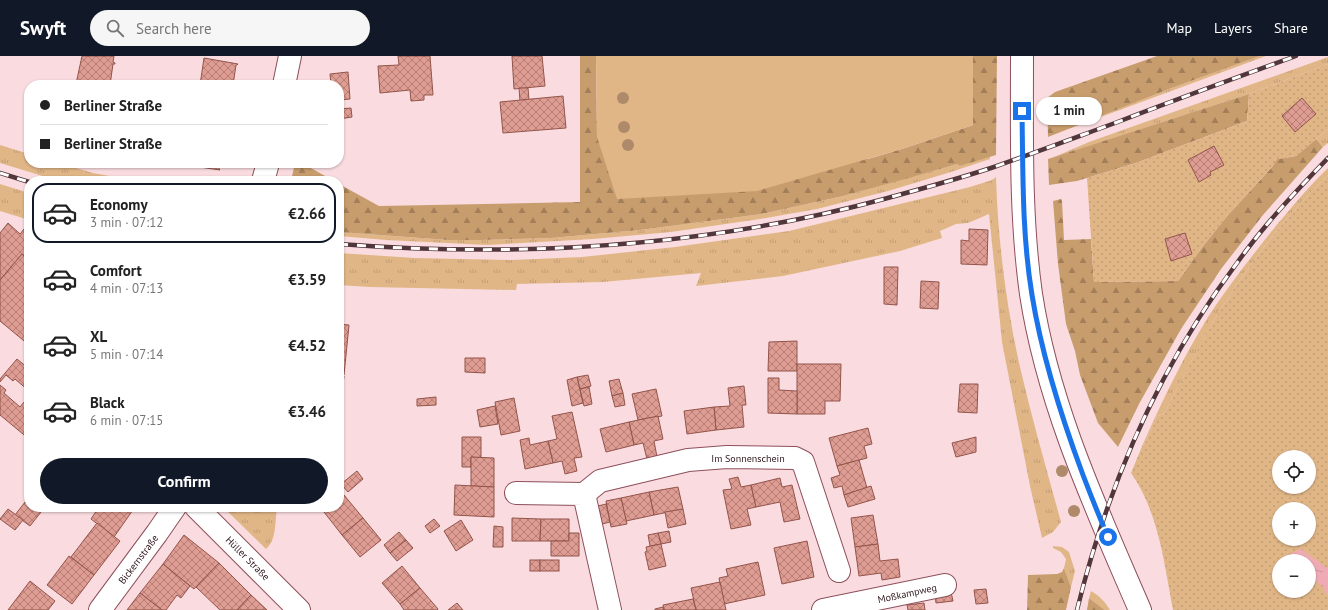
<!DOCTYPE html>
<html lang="en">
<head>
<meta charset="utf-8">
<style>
  body { margin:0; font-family:"PT Sans",sans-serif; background:#f6f6f6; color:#222; height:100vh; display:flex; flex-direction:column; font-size:15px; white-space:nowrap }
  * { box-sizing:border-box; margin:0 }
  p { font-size:13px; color:#767676 }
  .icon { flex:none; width:22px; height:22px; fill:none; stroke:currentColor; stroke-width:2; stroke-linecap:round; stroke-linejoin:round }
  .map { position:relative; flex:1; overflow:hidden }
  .drawer { position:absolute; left:24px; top:120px; width:320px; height:336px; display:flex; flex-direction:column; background:#fff; border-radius:16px; box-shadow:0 1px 3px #0004 }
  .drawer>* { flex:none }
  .hud { position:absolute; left:24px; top:24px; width:320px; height:88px; border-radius:16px; box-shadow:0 1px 3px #0004; display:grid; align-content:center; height:88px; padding:0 16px; background:#fff }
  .buttons { position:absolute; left:1272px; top:394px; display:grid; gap:8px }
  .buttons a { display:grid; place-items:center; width:44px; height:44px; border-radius:50%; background:#fff; box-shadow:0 1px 3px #0004; font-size:20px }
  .end { position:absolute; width:18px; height:18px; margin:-9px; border:5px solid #1a73e8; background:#fff; box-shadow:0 0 0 2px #fff }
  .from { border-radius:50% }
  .bubble { position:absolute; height:28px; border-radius:14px; background:#fff; box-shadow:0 1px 3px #0004; font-size:13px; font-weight:700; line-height:28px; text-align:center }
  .hud b { display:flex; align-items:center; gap:14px; height:38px; font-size:15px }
  .hud b+b { border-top:1px solid #e0e0e0 }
  .hud i { width:10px; height:10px; background:#222 }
  ul { padding:7px 0 0; list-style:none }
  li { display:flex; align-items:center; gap:12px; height:60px; margin:0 8px 6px; padding:0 8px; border:2px solid transparent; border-radius:16px }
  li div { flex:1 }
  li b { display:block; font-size:15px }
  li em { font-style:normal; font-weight:700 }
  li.selected { border-color:#111827 }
  li>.icon { width:36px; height:36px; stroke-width:1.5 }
  .primary-button { display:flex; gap:8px; margin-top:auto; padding:8px 16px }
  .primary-button a { flex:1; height:46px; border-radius:24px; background:#111827; color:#fff; font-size:16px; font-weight:700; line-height:46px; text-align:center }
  header { display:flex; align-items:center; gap:24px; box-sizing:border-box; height:56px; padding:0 20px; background:#111827; color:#fff }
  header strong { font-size:19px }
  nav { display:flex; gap:22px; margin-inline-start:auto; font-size:14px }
  .search { width:280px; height:36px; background:#f6f6f6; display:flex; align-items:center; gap:10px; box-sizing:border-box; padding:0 14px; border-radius:22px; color:#767676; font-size:15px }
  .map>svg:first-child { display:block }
  .grass { fill:url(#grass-tufts) }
  .forest { fill:url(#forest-firs) }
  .park { fill:url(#park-dots); fill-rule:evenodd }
  .pitch { fill:#e1b687 }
  .water { fill:url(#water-ripples) }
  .building { fill:url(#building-cross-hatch); stroke:#92544b }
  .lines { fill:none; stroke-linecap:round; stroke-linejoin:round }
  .minor-casing { stroke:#8d4f5b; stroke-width:24 }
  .secondary-casing { stroke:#8d4f5b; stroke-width:24 }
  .minor { stroke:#fff; stroke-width:22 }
  .secondary { stroke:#fff; stroke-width:22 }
  .rail-casing { stroke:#51373c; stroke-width:4.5 }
  .rail { stroke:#fff; stroke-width:3; stroke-dasharray:9; stroke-linecap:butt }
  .tree { fill:#ae8a6b }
  .route { stroke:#1a73e8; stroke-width:5 }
  .labels { text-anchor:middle; stroke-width:3.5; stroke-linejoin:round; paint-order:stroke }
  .street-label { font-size:10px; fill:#2e151a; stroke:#fff }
</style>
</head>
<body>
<header>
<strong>Swyft</strong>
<div class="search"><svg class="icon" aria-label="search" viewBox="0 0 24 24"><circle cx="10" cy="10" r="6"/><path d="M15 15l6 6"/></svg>Search here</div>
<nav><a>Map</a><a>Layers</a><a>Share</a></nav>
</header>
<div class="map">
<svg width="1328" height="554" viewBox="0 0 1328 554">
  <defs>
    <pattern id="grass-tufts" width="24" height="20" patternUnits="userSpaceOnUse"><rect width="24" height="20" fill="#e1b687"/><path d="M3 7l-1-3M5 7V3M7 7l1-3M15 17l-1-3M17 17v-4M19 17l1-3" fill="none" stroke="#c19c74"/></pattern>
    <pattern id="forest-firs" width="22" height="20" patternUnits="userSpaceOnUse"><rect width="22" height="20" fill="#c89d6d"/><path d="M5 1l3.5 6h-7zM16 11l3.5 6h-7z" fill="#a37f59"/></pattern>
    <pattern id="park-dots" width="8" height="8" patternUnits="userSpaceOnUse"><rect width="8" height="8" fill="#e1b687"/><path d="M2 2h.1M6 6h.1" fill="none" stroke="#c19c74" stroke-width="1.8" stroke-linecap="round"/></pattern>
    <pattern id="water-ripples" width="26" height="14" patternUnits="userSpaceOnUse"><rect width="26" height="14" fill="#efaab5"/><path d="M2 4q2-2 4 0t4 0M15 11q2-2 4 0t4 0" fill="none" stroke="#cd919b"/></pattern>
    <pattern id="building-cross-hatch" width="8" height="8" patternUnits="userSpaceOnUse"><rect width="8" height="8" fill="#df9c92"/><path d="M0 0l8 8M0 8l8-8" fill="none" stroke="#b57e76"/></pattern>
  </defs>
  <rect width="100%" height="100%" fill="#fadce0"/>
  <g class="grass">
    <polygon points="1260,0 1266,0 1052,79 1169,33"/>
    <polygon points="1328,1 1328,8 1249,38 1052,102 1089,86"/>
    <polygon points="1328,73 1328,87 1323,91 1316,83"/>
    <polygon points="0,89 29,98 29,107 59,107 93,117 137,125 59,125 0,107"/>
    <polygon points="990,100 990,103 951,116 888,135 817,153 760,163 671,176 593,183 487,189 386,184 339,180 339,176 448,184 481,184 551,182 640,174 762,158 843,140 957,108 960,110"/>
    <path d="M1328,112V119C1285,161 1247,210 1216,261C1197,293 1181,326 1164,358L1157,360L1144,389L1143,388C1162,345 1183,302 1208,261C1228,230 1252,200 1275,171C1292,151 1309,130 1328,112Z"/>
    <path d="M996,121C998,185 1006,249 1020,311C1032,363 1047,415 1061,466L1053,476L1042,482L1030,430L1002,286L989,158L968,167L956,168L940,175L942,182L900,195L783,220L696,230L701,217L603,226L517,228L516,234L369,231L339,229V197L415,202L511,204L582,201L675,191L789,175L970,131L992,124Z"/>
    <polygon points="0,128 29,137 29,164 0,155"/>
    <path d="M223,451H277C275,464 277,484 266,493Z"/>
    <polygon points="1053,490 1062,491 1069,496 1075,515 1071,531 1064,512 1066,503 1061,496 1053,492"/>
    <path d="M1091,535C1100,540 1105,546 1110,554H1105L1089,542Z"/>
  </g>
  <g class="forest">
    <polygon points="580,0 596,0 597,81 868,103 905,92 973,69 973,0 997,0 996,99 960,110 957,108 909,122 843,140 762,158 640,174 551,182 481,184 448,184 339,176 339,128 379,150 580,146"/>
    <polygon points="1157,0 1260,0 1169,33 1048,81 1047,42 1055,36"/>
    <polygon points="1249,38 1247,65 1136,107 1077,125 1049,129 1048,103"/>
    <polygon points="1316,83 1323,91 1263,159 1221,213 1181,273 1139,348 1118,391 1098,367 1080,319 1075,295 1066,268 1058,208 1053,145 1061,143 1062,145 1064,184 1091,183 1094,226 1178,225 1203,190 1228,159 1272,111 1277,103 1296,100"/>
    <polygon points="295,107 302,107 334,125 291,125"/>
    <polygon points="1064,512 1071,531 1066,554 1027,554 1028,519 1057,518 1062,516"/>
    <polygon points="1089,542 1105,554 1087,554"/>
  </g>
  <g class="park">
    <polygon points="1328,8 1328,73 1296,100 1277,103 1272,111 1228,159 1203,190 1178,225 1094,226 1087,122 1136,107 1247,65 1249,38"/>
    <path d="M1328,119V554H1173C1164,507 1159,457 1131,417L1143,388L1144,389L1157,360L1164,358C1181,326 1197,292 1216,261C1247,210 1285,161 1328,119ZM1279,401H1309V431H1279ZM1279,453H1309V483H1279ZM1279,505H1309V535H1279Z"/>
  </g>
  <polygon class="pitch" points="596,0 973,0 973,69 905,92 757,135 617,143 597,81"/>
  <polygon class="water" points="1301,493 1328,513 1328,541 1323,531 1309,520 1309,505 1291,505 1290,498"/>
  <g class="building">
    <polygon points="82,0 114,0 113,6 115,7 115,8 113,8 110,29 76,28"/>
    <polygon points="398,0 430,0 433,39 424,39 424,44 411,45 410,34 380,37 378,10 399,9"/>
    <polygon points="512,0 542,0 545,30 514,33"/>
    <polygon points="204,2 238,8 237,9 236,9 233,29 200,29"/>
    <polygon points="348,16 350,43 339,44 339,29 331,29 330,18"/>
    <polygon points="519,32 528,32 529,44 520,45"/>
    <polygon points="563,40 566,72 503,77 500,46"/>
    <polygon points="1302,42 1316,58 1295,76 1282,60"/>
    <polygon points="351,52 352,61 339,63 339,53"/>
    <polygon points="1214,90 1224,109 1210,116 1211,119 1199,126 1188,104"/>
    <polygon points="187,107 220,107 219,113 220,114 186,109"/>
    <polygon points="8,167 20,178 24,173 29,177 29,204 22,198 0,224 0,177"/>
    <polygon points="969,173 988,174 987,209 961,208 961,184 969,185"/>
    <polygon points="1185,177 1192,198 1171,205 1165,183"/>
    <polygon points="22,198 29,204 29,289 0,265 0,224"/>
    <polygon points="884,211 898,211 897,249 884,248"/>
    <polygon points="921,225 939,226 938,253 920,252"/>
    <polygon points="339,268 349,269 344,319 339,319"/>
    <polygon points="797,285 797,315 768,315 769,286"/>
    <polygon points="465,302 485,302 485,317 465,316"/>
    <polygon points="17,303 29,313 29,335 15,323 13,325 6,319 0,326 0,323"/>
    <polygon points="797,308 841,308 840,345 825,345 825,358 797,358"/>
    <polygon points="339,319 344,320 339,362"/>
    <polygon points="588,319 591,330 580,333 577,321"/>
    <polygon points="577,321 583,347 572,350 567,324"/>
    <polygon points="768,322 779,322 779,334 797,335 797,358 768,357"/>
    <polygon points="619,323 623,337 612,340 609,325"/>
    <polygon points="960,328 978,328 977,357 958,356"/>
    <polygon points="0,329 6,334 4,337 20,351 29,340 29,383 0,359"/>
    <polygon points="744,330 746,349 742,349 744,371 716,374 714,351 730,350 728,332"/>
    <polygon points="589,331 592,348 584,350 580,333"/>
    <polygon points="656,333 662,360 638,364 632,338"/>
    <polygon points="623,337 625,349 615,351 612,340"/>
    <polygon points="436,341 436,349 417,350 417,343"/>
    <polygon points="514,342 520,375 501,379 495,346"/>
    <polygon points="495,350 498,368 480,371 477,354"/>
    <polygon points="714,351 716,374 687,378 684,355"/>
    <polygon points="572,356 582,401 574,402 577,415 565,418 562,405 553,407 548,385 557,383 552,360"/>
    <polygon points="658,360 663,383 654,385 657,401 647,403 643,387 634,389 629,366"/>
    <polygon points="629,366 634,389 606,396 600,373"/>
    <polygon points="868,372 872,388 864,390 867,402 837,410 829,382"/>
    <polygon points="462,381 481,381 481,402 471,401 471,411 462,411"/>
    <polygon points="976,381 976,396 956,401 952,387"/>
    <polygon points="529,382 530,389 548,385 553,407 525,413 520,384"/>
    <polygon points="471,401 494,402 494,431 471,430"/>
    <polygon points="859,404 867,432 844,439 842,430 834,432 831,422 840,419 837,410"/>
    <polygon points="357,415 363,423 348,436 341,428"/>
    <polygon points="738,421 741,431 751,429 756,451 747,453 751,469 731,473 723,434 732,433 729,423"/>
    <polygon points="780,422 782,431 792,429 800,463 784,466 780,446 756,451 751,429"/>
    <polygon points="455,429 494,431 494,461 454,459"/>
    <polygon points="871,430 875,443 848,451 844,439"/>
    <polygon points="678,431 683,453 654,459 649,436"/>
    <polygon points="649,436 654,459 626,465 621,442"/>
    <polygon points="344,439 363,462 342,479 324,456 330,451 339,451 339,444"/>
    <polygon points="29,441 29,451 45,451 30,470 15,459"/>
    <polygon points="621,442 627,468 611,471 606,445"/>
    <polygon points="606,448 610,466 602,468 598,450"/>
    <polygon points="99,451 135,451 114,481 91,463"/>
    <polygon points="8,453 23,464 15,474 0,463"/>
    <polygon points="683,453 686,468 668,472 665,456"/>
    <polygon points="873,459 878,488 855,491 851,462"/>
    <polygon points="363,462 381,484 360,501 342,479"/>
    <polygon points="512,462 541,463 540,485 512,485"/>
    <polygon points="434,463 440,470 430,477 425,470"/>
    <polygon points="541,463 569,463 569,485 540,485"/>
    <polygon points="461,464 473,484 456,495 444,475"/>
    <polygon points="97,467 120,485 94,519 71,501"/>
    <polygon points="494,470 503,471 503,491 493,491"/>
    <polygon points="669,475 671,486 661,488 658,477"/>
    <polygon points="399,476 406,484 390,497 384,489"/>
    <polygon points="569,477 579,477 579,500 551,500 551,485 569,485"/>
    <polygon points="658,477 661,488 650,490 648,479"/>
    <polygon points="184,479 219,507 194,533 163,508"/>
    <polygon points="406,484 413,492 397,505 390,497"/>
    <polygon points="807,485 814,521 782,528 774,492"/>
    <polygon points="661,488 666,510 649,514 645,496 647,495 646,491"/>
    <polygon points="878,488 880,505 898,503 900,521 882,524 881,517 859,520 855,491"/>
    <polygon points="69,500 94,519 72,548 47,529"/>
    <rect x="530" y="504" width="10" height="11"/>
    <rect x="540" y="504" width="19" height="11"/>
    <polygon points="758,506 765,539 724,548 719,522 728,520 726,513"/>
    <polygon points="219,507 251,539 237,554 220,554 196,531"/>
    <polygon points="163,508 190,530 181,542 177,539 166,554 162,554 140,537"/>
    <polygon points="402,510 420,532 400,548 382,527"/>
    <polygon points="30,525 55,545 48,554 8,554"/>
    <polygon points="720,526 726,554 696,554 691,532"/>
    <polygon points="420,532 438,553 437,554 404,554 400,548"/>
    <polygon points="986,533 988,547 976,548 974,534"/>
    <polygon points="951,536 953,545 936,547 935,538"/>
    <polygon points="140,537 162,554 127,554"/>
    <polygon points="251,539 267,554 237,554"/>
    <polygon points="693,543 696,554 664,554 663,549"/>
    <polygon points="457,547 463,554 448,554"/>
    <polygon points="924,547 925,554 908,554 907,549"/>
    <polygon points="663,551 664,554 655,554 655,553"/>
  </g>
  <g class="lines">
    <defs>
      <g id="minor">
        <polyline points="284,29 290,0"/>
        <polyline points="263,125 268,107"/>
        <polyline points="516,437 584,438 610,554"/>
        <polyline points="584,438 600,425 688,404 727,401 795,402 803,406 839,515"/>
        <polyline points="196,451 299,554"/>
        <polyline points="100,554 157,477 175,451"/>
        <polyline points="823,554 945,529"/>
      </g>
      <path id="secondary" d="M1022,0C1022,79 1020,160 1031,238C1048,349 1096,452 1140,554"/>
    </defs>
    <use href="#minor" class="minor-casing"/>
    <use href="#secondary" class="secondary-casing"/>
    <use href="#minor" class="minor"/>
    <use href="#secondary" class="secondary"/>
    <defs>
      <g id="rail">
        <polyline points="0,117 29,126"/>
        <path d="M339,188C523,202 706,191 884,143C921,133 958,123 994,111C1034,97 1074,82 1115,67C1175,44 1235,22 1296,0"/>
        <path d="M1077,554C1108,428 1159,311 1237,207C1264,169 1296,135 1328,102"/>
      </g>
    </defs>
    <use href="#rail" class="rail-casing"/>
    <use href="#rail" class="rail"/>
  </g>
  <g class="tree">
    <circle cx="623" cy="42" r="6"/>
    <circle cx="624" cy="71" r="6"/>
    <circle cx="628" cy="89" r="6"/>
    <circle cx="1062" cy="415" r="6"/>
    <circle cx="1074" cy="455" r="6"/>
  </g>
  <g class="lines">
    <path class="route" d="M1022,55C1023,117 1022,179 1032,239C1042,301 1061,360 1083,419C1091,440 1099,460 1108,481"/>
  </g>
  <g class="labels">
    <g class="street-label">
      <text x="748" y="406">Im Sonnenschein</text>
      <text transform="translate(248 502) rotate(45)" y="4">Hüller Straße</text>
      <text transform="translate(138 503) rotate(-53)" y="4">Bickernstraße</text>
      <text transform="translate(907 537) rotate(-12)" y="4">Moßkampweg</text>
    </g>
  </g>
</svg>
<div class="buttons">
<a><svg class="icon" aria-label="locate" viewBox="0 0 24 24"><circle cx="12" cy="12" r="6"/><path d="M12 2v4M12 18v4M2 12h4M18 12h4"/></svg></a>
<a>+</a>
<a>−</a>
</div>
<i class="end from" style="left:1108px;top:481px"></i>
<i class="end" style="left:1022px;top:55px"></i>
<div class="bubble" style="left:1036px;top:41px;width:66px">1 min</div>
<div class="hud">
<b><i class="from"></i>Berliner Straße</b>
<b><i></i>Berliner Straße</b>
</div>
<section class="drawer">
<ul>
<li class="selected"><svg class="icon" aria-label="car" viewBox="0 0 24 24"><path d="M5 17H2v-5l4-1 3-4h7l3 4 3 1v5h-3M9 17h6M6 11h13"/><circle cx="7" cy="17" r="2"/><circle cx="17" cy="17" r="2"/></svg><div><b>Economy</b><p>3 min · 07:12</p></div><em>€2.66</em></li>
<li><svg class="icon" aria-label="car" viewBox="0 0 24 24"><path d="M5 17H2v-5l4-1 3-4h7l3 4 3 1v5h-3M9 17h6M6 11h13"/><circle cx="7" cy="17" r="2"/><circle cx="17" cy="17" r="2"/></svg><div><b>Comfort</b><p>4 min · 07:13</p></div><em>€3.59</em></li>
<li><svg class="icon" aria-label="car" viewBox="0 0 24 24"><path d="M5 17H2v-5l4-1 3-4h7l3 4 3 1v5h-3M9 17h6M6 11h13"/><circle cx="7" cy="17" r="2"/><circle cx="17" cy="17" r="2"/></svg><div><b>XL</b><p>5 min · 07:14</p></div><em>€4.52</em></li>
<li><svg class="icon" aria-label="car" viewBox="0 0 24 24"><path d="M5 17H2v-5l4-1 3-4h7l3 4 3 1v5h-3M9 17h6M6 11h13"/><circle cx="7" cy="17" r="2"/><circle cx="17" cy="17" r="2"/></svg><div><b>Black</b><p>6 min · 07:15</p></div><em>€3.46</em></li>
</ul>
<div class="primary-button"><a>Confirm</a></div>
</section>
</div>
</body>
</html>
